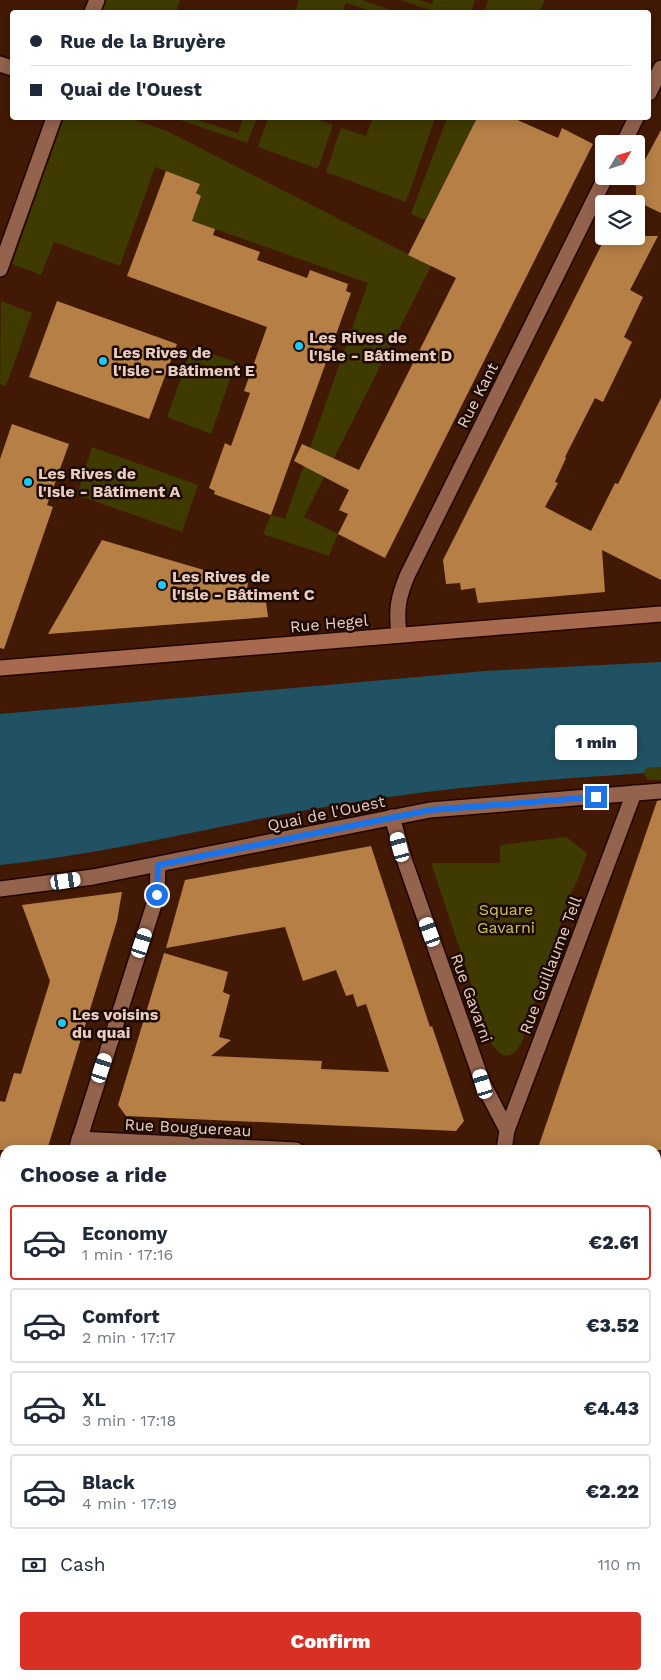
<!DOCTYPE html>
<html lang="en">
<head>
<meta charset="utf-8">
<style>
  body { margin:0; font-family:"Work Sans",sans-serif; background:#f2f2f3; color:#1f2937; height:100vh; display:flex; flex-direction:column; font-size:19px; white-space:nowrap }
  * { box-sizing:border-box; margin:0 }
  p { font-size:16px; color:#747a83 }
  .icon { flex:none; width:28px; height:28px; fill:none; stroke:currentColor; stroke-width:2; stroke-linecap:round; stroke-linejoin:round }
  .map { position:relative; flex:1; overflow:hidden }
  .sheet { position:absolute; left:0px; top:1145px; width:661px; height:535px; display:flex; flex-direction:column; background:#fff; border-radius:15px 15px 0 0; box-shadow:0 2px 12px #0003 }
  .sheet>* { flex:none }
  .top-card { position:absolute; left:10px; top:10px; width:641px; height:110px; border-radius:5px; box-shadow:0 2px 12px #0003; display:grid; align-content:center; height:110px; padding:0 20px; background:#fff }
  .needle { width:32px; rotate:52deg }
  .buttons { position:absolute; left:595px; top:135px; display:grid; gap:10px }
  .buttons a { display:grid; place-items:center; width:50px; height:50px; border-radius:5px; background:#fff; box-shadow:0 2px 12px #0003; font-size:25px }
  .end { position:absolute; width:22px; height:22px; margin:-11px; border:6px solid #1a73e8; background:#fff; box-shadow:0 0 0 2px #fff }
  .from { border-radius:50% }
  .bubble { position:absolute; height:35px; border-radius:5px; background:#fff; box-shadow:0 2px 12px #0003; font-size:16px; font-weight:800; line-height:35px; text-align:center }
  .car { position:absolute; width:15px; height:30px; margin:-15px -8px; border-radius:6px; box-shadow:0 0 4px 1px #0007; background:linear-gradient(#fff 24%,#345 0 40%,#fff 0 76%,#345 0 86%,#fff 0) }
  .top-card b { display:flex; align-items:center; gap:18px; height:48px; font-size:19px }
  .top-card b+b { border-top:1px solid #e0e1e3 }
  .top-card i { width:12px; height:12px; background:#1f2937 }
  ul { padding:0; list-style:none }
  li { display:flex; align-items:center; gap:15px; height:75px; margin:0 10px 8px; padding:0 10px; border:2px solid #e0e1e3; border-radius:5px }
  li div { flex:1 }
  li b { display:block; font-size:19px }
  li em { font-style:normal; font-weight:800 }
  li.active { border-color:#d93025 }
  li>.icon { width:45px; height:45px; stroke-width:1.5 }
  h2 { padding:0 20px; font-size:22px; line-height:60px }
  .pay { display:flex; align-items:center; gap:12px; height:55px; padding:0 20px; font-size:19px }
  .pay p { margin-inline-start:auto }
  .primary-button { display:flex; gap:10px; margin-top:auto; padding:10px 20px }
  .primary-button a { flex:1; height:58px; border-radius:5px; background:#d93025; color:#fff; font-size:20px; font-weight:800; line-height:58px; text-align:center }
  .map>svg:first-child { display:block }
  .built { fill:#4e1e04 }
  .green { fill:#3e3a00 }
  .water { fill:#215264 }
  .building { fill:#b57f46 }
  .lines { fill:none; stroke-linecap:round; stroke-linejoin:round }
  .street-casing { stroke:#220500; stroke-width:18 }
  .secondary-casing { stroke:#220500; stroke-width:18 }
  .street { stroke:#93634d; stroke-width:15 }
  .secondary { stroke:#a76a4e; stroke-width:15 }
  .route { stroke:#1a73e8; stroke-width:6 }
  .poi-dot { fill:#1cc9fc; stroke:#1c0a03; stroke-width:2 }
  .labels { text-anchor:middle; stroke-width:5; stroke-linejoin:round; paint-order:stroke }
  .poi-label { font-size:16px; font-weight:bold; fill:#e9cdc1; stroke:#1c0a03; text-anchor:start }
  .street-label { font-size:16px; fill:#e9cdc1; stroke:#1c0a03 }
  .park-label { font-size:16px; fill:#cdc55a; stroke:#1c0a03 }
</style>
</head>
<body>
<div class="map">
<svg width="661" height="1680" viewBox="0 0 661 1680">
  <rect width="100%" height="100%" fill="#421904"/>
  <g class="built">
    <polygon points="656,1387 661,1388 661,1460 656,1474"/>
    <polygon points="356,1675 587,1675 585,1680 354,1680"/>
  </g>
  <g class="green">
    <polygon points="105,0 180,0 176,12 101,12"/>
    <polygon points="299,0 362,0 397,12 374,12 346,3 342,12 295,12"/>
    <polygon points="400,0 419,0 432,4 433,0 475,0 471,12 436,12"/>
    <polygon points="488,0 545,0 539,12 484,12"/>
    <polygon points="64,118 129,118 167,131 431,266 304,517 338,534 329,556 263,534 271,515 285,519 368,283 192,221 201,196 196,193 199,184 155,167 120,266 54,242 41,275 12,264"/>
    <polygon points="174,118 192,118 238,133 243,118 257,118 247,143"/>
    <polygon points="268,118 313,118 333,125 318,169 258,147"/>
    <polygon points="373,118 435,118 406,202 326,172 341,128 366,136"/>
    <polygon points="447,118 477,118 425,220 411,214"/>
    <polygon points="1,301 32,313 6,386 0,384"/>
    <polygon points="192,347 236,362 211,434 167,417"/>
    <polygon points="92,447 198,485 182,532 77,495"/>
    <polygon points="661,767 661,780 648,780 644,774 646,768"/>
    <path d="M566,837L587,853L578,879L571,893L521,1044C511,1061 501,1058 491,1043L431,863H500V845Z"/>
  </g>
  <path class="water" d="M661,662V767L646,768L644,773C543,780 443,787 343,804C228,822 115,853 0,865V714L485,671Z"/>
  <g class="building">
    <polygon points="477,118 513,118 558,138 562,128 593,144 385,558 338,534 348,514 339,510 349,490 294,461 302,444 359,470 456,278 408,255"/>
    <polygon points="661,130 661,213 636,201 636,186 632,184"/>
    <polygon points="166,171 200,184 196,193 201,196 192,221 215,229 213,235 260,252 257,260 307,278 310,270 348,284 346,291 351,293 271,515 214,494 215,491 209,488 225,443 231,446 250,393 244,391 267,327 127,276"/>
    <polygon points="606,236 658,236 630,290 643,297 624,337 632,342 603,402 595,398 565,457 566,458 555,482 558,483 545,507 591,531 615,483 618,484 661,398 661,580 602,550 605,592 478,603 475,588 461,590 460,583 446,584 443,560"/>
    <polygon points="57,301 177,344 149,419 29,377"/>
    <polygon points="12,424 69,444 47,505 53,507 4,649 0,648 0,459"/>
    <polygon points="102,540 248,583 247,589 265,594 268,617 48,634"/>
    <polygon points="661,800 661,1150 568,1150 539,1145 657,801"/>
    <polygon points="371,846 430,1027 432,1026 464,1121 456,1131 126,1116 118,1105 164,953 228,972 223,992 230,995 219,1037 231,1040 211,1056 322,1061 321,1069 389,1072 366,1004 357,1007 353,994 346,996 336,970 303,981 285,927 166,948 185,880"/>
    <polygon points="122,892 117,921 47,1150 0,1150 0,1101 5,1102 14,1073 21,1074 50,981 22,905"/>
  </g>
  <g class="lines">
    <defs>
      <g id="street">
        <polyline points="92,12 97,0"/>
        <polyline points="0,64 12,68"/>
        <polyline points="649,93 661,68"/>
        <polyline points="623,144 636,118"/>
        <polyline points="0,269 54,118"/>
        <path d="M399,634C396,610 398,598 407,576L606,176"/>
        <polyline points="392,817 405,862 483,1084 507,1130"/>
        <polyline points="0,889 93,877 430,810 661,791"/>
        <polyline points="79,1139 296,1150"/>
        <polyline points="76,1150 157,895 158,865"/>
        <polyline points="504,1150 507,1130 634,793"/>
        <polyline points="656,1191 661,1192"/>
        <polyline points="0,1396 5,1380"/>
        <polyline points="0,1546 5,1547"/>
        <polyline points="594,1677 603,1680"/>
        <polyline points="72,1680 74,1675"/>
        <polyline points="326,1680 327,1675"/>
      </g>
      <polyline id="secondary" points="0,668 661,614"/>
    </defs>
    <use href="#street" class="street-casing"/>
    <use href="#secondary" class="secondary-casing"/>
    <use href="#street" class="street"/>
    <use href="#secondary" class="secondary"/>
  </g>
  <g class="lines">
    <polyline class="route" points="157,895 158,865 430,810 596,797"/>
  </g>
  <g class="poi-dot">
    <circle cx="299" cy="346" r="5"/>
    <circle cx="103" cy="361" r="5"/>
    <circle cx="28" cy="482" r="5"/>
    <circle cx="162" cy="585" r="5"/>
    <circle cx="62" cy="1023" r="5"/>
  </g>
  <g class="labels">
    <g class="poi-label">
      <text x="309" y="343">Les Rives de<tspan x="309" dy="18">l'Isle - Bâtiment D</tspan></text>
      <text x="113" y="358">Les Rives de<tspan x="113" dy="18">l'Isle - Bâtiment E</tspan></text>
      <text x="38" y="479">Les Rives de<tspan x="38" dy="18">l'Isle - Bâtiment A</tspan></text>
      <text x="172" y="582">Les Rives de<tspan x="172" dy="18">l'Isle - Bâtiment C</tspan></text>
      <text x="72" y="1020">Les voisins<tspan x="72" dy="18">du quai</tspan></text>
    </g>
    <g class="street-label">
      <text transform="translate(477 395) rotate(-63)" y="6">Rue Kant</text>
      <text transform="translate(329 623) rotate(-5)" y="6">Rue Hegel</text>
      <text transform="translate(326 813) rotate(-12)" y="6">Quai de l'Ouest</text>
      <text transform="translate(550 965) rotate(-69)" y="6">Rue Guillaume Tell</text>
      <text transform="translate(472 998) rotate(70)" y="6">Rue Gavarni</text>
      <text transform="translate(188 1127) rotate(3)" y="6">Rue Bouguereau</text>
    </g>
    <g class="park-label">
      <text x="506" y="915">Square<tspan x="506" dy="18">Gavarni</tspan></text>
    </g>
  </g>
</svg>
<div class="buttons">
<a><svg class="needle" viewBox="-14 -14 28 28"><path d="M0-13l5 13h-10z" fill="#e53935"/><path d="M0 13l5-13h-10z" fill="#747a83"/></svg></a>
<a><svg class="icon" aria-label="layers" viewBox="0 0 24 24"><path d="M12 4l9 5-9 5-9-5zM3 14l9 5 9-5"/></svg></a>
</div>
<i class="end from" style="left:157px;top:895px"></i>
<i class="end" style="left:596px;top:797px"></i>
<div class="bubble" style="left:555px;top:725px;width:82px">1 min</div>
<i class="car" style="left:400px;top:847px;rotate:345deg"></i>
<i class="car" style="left:66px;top:881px;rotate:81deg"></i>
<i class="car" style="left:430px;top:932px;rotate:340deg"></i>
<i class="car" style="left:142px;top:943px;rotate:18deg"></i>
<i class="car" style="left:102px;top:1068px;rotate:18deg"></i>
<i class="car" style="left:483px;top:1084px;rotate:343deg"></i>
<div class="top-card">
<b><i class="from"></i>Rue de la Bruyère</b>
<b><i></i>Quai de l'Ouest</b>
</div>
<section class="sheet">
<h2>Choose a ride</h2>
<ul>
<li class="active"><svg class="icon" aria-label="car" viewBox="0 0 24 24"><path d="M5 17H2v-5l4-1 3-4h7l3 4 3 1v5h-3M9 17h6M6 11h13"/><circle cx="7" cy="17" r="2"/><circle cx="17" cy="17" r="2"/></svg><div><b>Economy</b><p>1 min · 17:16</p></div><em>€2.61</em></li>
<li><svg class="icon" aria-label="car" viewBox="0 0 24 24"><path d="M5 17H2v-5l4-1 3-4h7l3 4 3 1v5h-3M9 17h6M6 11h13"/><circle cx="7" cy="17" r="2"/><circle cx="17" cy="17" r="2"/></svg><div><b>Comfort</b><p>2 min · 17:17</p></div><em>€3.52</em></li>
<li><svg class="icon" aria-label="car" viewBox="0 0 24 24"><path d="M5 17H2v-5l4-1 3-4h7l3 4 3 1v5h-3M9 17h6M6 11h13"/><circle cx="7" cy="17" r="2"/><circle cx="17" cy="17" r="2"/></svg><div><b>XL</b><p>3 min · 17:18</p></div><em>€4.43</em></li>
<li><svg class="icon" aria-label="car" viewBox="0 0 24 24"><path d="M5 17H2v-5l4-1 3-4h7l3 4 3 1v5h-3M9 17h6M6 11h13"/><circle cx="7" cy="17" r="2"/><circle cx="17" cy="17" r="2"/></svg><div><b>Black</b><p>4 min · 17:19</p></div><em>€2.22</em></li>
</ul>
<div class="pay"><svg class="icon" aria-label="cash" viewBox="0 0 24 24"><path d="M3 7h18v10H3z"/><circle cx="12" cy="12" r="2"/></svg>Cash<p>110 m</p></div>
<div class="primary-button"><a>Confirm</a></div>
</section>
</div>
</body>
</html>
